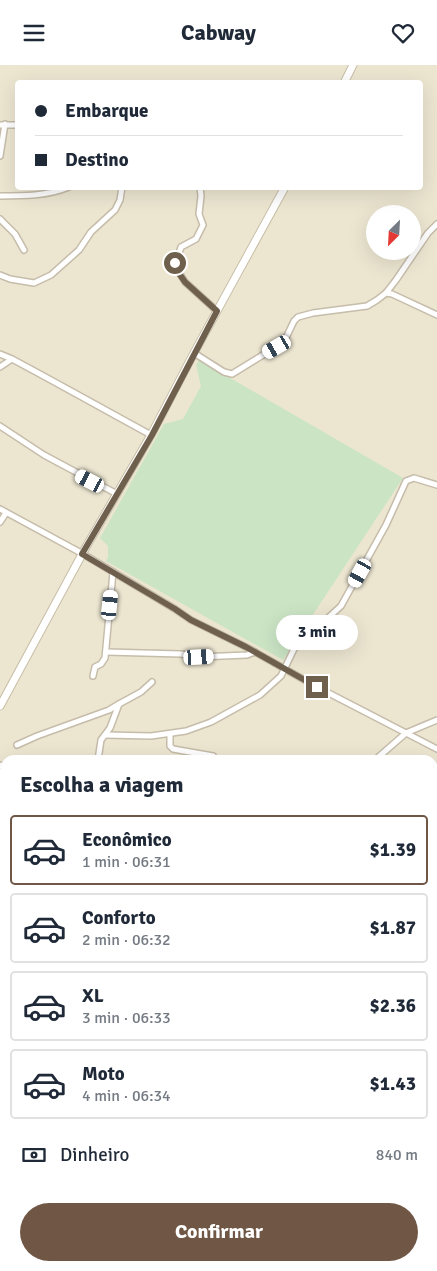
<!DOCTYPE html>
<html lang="pt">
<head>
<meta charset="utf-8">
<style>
  body { margin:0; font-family:Signika,sans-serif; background:#f2f2f3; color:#1f2937; height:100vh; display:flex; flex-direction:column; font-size:19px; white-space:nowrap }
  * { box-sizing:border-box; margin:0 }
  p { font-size:16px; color:#747a83 }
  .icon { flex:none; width:28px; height:28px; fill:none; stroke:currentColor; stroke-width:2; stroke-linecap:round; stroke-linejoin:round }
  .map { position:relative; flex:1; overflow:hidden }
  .side { position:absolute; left:0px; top:690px; width:438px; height:516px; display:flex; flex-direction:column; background:#fff; border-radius:15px 15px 0 0; box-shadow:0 5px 20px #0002 }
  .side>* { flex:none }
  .guide { position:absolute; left:15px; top:15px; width:408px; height:110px; border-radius:5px; box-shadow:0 5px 20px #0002; display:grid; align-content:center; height:110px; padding:0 20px; background:#fff }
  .needle { width:32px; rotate:204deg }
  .tools { position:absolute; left:366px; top:140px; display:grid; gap:10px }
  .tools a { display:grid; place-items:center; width:55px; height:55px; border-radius:50%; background:#fff; box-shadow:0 5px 20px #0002; font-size:25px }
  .end { position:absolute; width:22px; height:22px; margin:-11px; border:6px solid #6e604d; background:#fff; box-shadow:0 0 0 2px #fff }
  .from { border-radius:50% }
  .bubble { position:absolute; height:35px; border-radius:18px; background:#fff; box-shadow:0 5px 20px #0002; font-size:16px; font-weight:700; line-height:35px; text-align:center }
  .car { position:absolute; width:15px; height:30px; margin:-15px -8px; border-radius:6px; box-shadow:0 0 4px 1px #0007; background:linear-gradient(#fff 24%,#345 0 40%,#fff 0 76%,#345 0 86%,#fff 0) }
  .guide b { display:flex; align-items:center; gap:18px; height:48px; font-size:19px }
  .guide b+b { border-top:1px solid #e0e1e3 }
  .guide i { width:12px; height:12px; background:#1f2937 }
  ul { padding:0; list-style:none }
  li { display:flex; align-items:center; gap:15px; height:70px; margin:0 10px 8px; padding:0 10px; border:2px solid #e0e1e3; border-radius:5px }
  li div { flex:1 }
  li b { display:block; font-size:19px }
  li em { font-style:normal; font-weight:700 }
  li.on { border-color:#705745 }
  li>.icon { width:45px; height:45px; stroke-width:1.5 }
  h2 { padding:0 20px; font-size:22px; line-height:60px }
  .pay { display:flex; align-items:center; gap:12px; height:55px; padding:0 20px; font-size:19px }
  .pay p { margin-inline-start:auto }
  .action { display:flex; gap:10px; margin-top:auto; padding:10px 20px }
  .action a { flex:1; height:58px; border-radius:30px; background:#705745; color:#fff; font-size:20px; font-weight:700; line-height:58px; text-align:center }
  header { display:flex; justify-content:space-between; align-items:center; height:65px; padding:0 20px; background:#fff; font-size:22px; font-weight:700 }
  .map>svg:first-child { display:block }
  .residential { fill:#ece6d1; fill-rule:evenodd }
  .green { fill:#cae4c4 }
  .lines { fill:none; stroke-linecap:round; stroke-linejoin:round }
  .street-casing { stroke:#c6bcaa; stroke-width:8 }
  .secondary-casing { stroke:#c8bea7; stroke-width:9 }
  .street { stroke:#fff; stroke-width:5 }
  .secondary { stroke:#fff; stroke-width:7 }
  .route { stroke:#6e604d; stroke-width:6 }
</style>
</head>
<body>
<header><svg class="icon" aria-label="menu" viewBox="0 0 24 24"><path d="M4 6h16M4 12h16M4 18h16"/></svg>Cabway<svg class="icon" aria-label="heart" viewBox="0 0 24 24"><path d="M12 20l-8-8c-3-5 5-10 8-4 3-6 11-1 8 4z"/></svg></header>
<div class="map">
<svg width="437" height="1206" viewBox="0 0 437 1206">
  <rect width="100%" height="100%" fill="#f9f5e4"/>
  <path class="residential" d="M0,0H437V1206H0ZM18,18H420V122H18ZM375,149H412V186H375ZM5,695H432V1201H5Z"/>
  <polygon class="green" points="199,295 403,413 283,595 106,496 108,492 108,481 100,473 164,359 183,354 201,321 196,300"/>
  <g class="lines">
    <defs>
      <g id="street">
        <polyline points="0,60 18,60"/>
        <polyline points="0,91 5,59"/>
        <polyline points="200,122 201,131 199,149 203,160 196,174 181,182 175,201 185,217 217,246"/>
        <path d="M0,131C24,131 47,131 69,122"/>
        <polyline points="0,154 15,169 24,185"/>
        <polyline points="0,210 10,214 34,218 51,210 79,185 91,167 115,145 120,135 122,122"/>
        <polyline points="386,228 392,229 437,250"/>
        <polyline points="194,288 224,307 232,309 284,277 294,256 298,252 313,248 367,241 377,235 386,228 396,215 428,168 437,159"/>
        <polyline points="0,289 12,294"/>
        <path d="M0,302L12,294C59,319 105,345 151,370"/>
        <polyline points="0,361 44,390 117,429"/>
        <polyline points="0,444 83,489 175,544 191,555 246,582 317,622 437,684"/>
        <polyline points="0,457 6,448"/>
        <polyline points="106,587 181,589 199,592 247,590 255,587"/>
        <polyline points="93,611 95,602 101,599 105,593 113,507"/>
        <polyline points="105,670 151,671 186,666 211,657 260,630 281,611 294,584 341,541 386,460 406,416 414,413 437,420"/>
        <polyline points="170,670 170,681 173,684 213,691"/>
        <polyline points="17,680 37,671 109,645 119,639"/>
        <polyline points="98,695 101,675 110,663 119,639 141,627 152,617"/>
        <polyline points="375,695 406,668 437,655"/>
        <polyline points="0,700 5,702"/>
        <polyline points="432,742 437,735"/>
        <polyline points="0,790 5,793"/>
        <polyline points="0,856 5,857"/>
        <polyline points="432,881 437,882"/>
        <polyline points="0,939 5,939"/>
        <polyline points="432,1015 437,1013"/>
        <polyline points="0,1020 5,1019"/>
        <polyline points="0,1054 5,1058"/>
        <polyline points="432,1128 437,1129"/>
        <polyline points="434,1159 437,1151"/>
        <polyline points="0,1188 5,1187"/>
        <polyline points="94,1201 98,1206"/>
        <polyline points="280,1201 283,1206"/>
        <polyline points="395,1201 397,1206"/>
        <polyline points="416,1201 428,1206"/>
        <polyline points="376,1206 385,1201"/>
      </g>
      <g id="secondary">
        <polyline points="344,18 353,0"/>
        <polyline points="0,641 86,482 151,370 194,288 285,122"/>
      </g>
    </defs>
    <use href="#street" class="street-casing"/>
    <use href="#secondary" class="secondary-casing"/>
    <use href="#street" class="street"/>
    <use href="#secondary" class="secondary"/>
  </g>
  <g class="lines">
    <polyline class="route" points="175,198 176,204 185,217 217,246 152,370 82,489 175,544 191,555 246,582 317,622"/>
  </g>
</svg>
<div class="tools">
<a><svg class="needle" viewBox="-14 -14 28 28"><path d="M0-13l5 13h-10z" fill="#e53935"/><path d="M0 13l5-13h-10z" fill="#747a83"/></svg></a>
</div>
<i class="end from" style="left:175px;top:198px"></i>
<i class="end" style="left:317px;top:622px"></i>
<div class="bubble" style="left:276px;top:550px;width:82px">3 min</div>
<i class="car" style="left:277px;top:282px;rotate:240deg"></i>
<i class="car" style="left:90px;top:416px;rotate:297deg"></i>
<i class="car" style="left:360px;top:508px;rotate:209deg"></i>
<i class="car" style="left:110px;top:540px;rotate:6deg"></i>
<i class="car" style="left:199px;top:592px;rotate:87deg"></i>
<div class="guide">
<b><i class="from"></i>Embarque</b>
<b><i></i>Destino</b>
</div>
<section class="side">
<h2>Escolha a viagem</h2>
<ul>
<li class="on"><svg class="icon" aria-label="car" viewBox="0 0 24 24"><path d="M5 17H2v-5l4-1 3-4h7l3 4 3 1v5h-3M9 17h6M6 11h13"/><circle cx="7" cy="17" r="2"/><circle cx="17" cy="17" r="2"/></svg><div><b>Econômico</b><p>1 min · 06:31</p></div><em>$1.39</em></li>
<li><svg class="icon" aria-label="car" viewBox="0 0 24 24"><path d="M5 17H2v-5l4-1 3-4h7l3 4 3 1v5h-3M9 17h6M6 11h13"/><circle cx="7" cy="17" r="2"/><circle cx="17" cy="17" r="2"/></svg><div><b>Conforto</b><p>2 min · 06:32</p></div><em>$1.87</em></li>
<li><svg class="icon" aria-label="car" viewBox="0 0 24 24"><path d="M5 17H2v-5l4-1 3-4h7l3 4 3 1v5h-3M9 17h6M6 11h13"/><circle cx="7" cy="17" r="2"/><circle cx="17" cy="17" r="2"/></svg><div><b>XL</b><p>3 min · 06:33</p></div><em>$2.36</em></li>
<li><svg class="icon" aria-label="car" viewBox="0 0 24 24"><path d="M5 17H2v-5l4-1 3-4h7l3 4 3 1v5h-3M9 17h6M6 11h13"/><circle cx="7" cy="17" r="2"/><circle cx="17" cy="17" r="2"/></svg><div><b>Moto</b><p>4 min · 06:34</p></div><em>$1.43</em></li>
</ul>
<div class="pay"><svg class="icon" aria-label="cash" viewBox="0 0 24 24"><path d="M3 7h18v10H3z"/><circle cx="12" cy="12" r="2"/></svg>Dinheiro<p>840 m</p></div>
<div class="action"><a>Confirmar</a></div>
</section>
</div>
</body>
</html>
